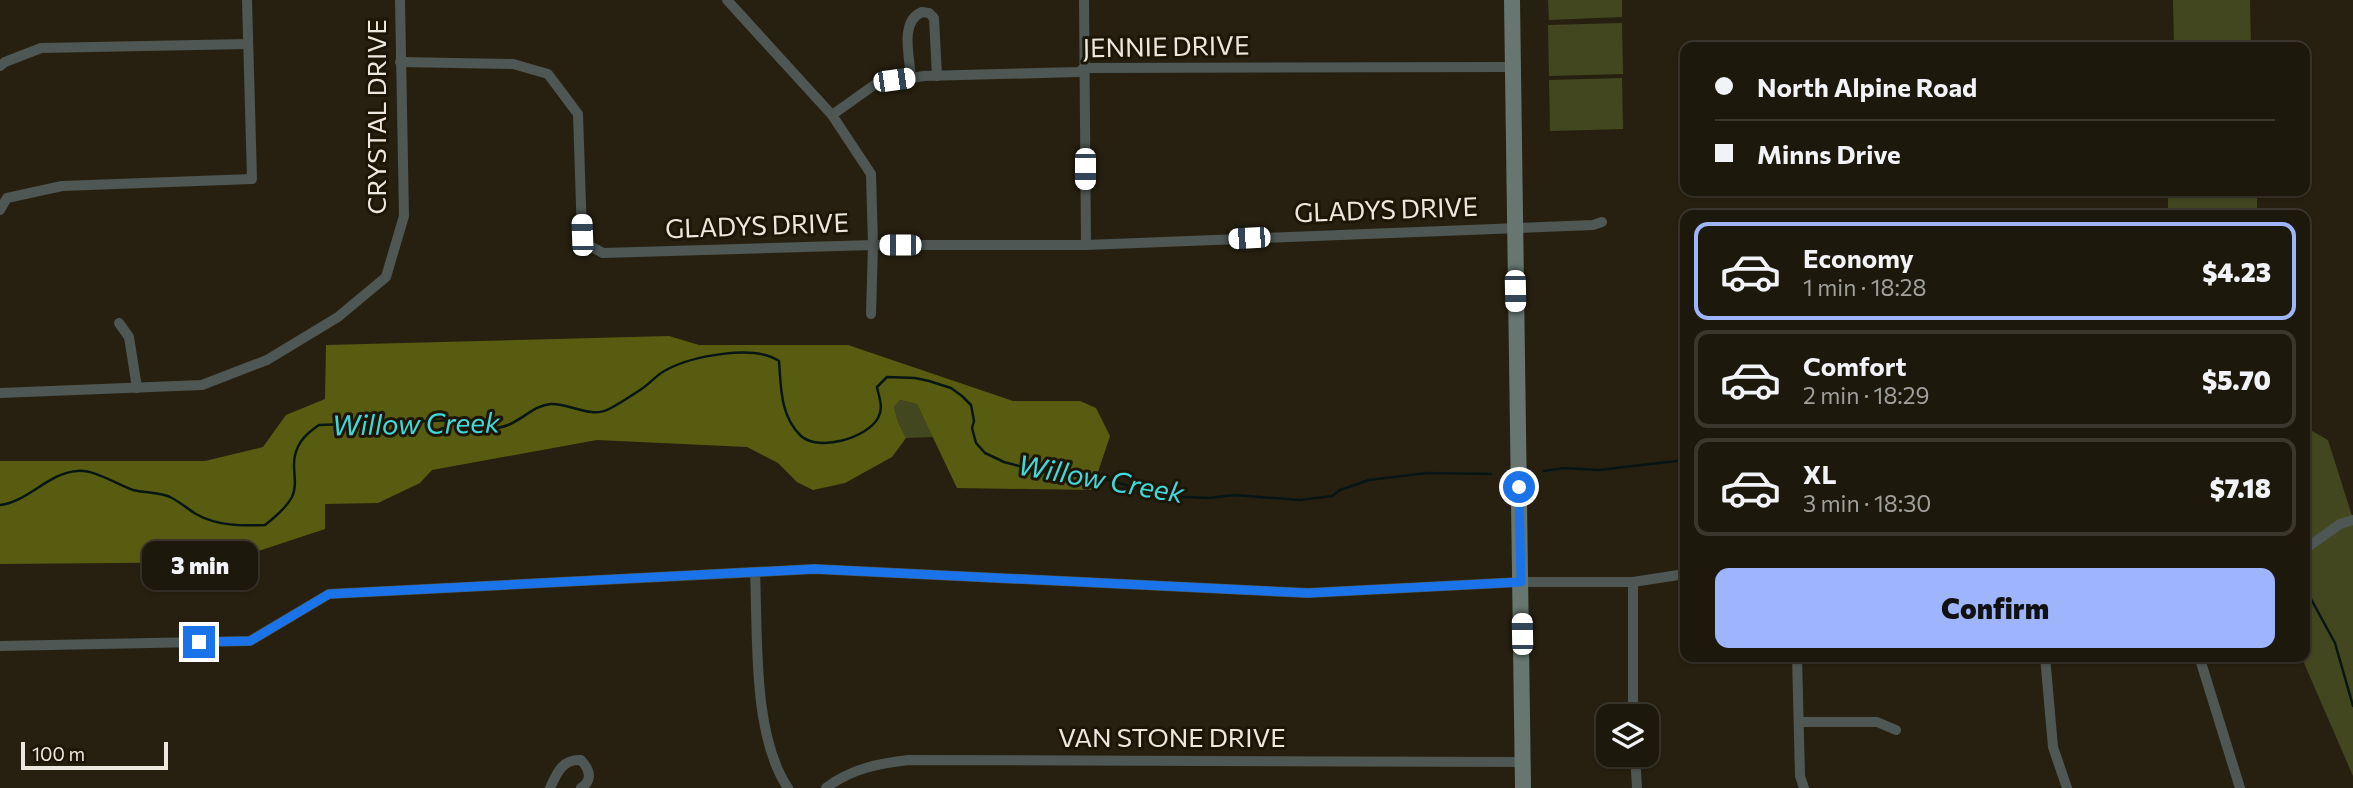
<!DOCTYPE html>
<html lang="en">
<head>
<meta charset="utf-8">
<style>
  body { margin:0; font-family:Commissioner,sans-serif; background:#252115; color:#f1f3f6; height:100vh; display:flex; flex-direction:column; font-size:26px; white-space:nowrap }
  * { box-sizing:border-box; margin:0 }
  p { font-size:23px; color:#a0a09d }
  .icon { flex:none; width:38px; height:38px; fill:none; stroke:currentColor; stroke-width:2; stroke-linecap:round; stroke-linejoin:round }
  .map { position:relative; flex:1; overflow:hidden }
  .sheet { position:absolute; left:1680px; top:210px; width:630px; height:452px; display:flex; flex-direction:column; background:#1d180c; border-radius:14px; box-shadow:0 2px 5px #0004,0 0 0 2px #3b372d }
  .sheet>* { flex:none }
  .hud { position:absolute; left:1680px; top:42px; width:630px; height:154px; border-radius:14px; box-shadow:0 2px 5px #0004,0 0 0 2px #3b372d; display:grid; align-content:center; height:154px; padding:0 35px; background:#1d180c }
  .fabs { position:absolute; left:1596px; top:704px; display:grid; gap:14px }
  .fabs a { display:grid; place-items:center; width:63px; height:63px; border-radius:14px; background:#1d180c; box-shadow:0 2px 5px #0004,0 0 0 2px #3b372d; font-size:35px }
  .scale { position:absolute; left:21px; bottom:18px; width:147px; box-sizing:border-box; padding-left:7px; border:4px solid #ede8de; border-top:0; font-size:19px; line-height:24px; white-space:nowrap; color:#ede8de; -webkit-text-stroke:5px #1d1607; paint-order:stroke }
  .end { position:absolute; width:32px; height:32px; margin:-16px; border:9px solid #1a73e8; background:#fff; box-shadow:0 0 0 4px #fff }
  .from { border-radius:50% }
  .bubble { position:absolute; height:49px; border-radius:14px; background:#1d180c; box-shadow:0 2px 5px #0004,0 0 0 2px #3b372d; font-size:23px; font-weight:800; line-height:49px; text-align:center }
  .car { position:absolute; width:21px; height:42px; margin:-21px -10px; border-radius:9px; box-shadow:0 0 5px 2px #0007; background:linear-gradient(#fff 24%,#345 0 40%,#fff 0 76%,#345 0 86%,#fff 0) }
  .hud b { display:flex; align-items:center; gap:24px; height:66px; font-size:26px }
  .hud b+b { border-top:2px solid #3b372d }
  .hud i { width:18px; height:18px; background:#f1f3f6 }
  ul { padding:12px 0 0; list-style:none }
  li { display:flex; align-items:center; gap:21px; height:98px; margin:0 14px 10px; padding:0 21px; border:4px solid #3b372d; border-radius:14px }
  li div { flex:1 }
  li b { display:block; font-size:26px }
  li em { font-style:normal; font-weight:800 }
  li.selected { border-color:#9eb4fd }
  li>.icon { width:63px; height:63px; stroke-width:1.5 }
  .button { display:flex; gap:14px; margin-top:auto; padding:14px 35px }
  .button a { flex:1; height:80px; border-radius:14px; background:#9eb4fd; color:#111; font-size:28px; font-weight:800; line-height:80px; text-align:center }
  .map>svg:first-child { display:block }
  .green { fill:#434720 }
  .forest { fill:#575c11 }
  .lines { fill:none; stroke-linecap:round; stroke-linejoin:round }
  .stream { stroke:#081515; stroke-width:2.5 }
  .minor { stroke:#4e5754; stroke-width:10 }
  .secondary { stroke:#677671; stroke-width:16 }
  .route { stroke:#1a73e8; stroke-width:9 }
  .labels { text-anchor:middle; stroke-width:6; stroke-linejoin:round; paint-order:stroke }
  .street-label { font-size:26px; fill:#ede8de; stroke:#1d1607 }
  .water-label { font-size:28px; font-style:italic; fill:#3fd8db; stroke:#1d1607 }
</style>
</head>
<body>
<div class="map">
<svg width="2353" height="788" viewBox="0 0 2353 788">
  <rect width="100%" height="100%" fill="#272010"/>
  <g class="green">
    <polygon points="1548,0 1622,0 1622,17 1549,20"/>
    <polygon points="2173,0 2250,0 2251,47 2174,47"/>
    <polygon points="1622,23 1623,74 1549,76 1548,25"/>
    <polygon points="1622,78 1623,129 1550,131 1549,80"/>
    <rect x="2168" y="191" width="89" height="24"/>
    <polygon points="900,400 917,404 933,437 906,438 898,422 894,407"/>
    <polygon points="2305,427 2328,440 2353,519 2353,776 2301,656 2305,656"/>
  </g>
  <polygon class="forest" points="669,336 699,345 848,345 1013,401 1080,401 1096,408 1110,436 1092,490 957,488 917,404 900,400 894,407 898,422 906,438 892,457 845,483 813,490 797,482 778,463 747,447 597,440 432,470 420,483 378,503 325,504 325,529 225,562 0,564 0,461 205,461 263,447 286,415 325,399 326,345"/>
  <g class="lines">
    <g class="stream">
      <polyline points="1544,471 1564,468 1599,470 1685,460"/>
      <path d="M0,505C28,502 48,473 77,471C94,469 118,485 133,490C145,493 158,492 170,497C180,502 188,509 196,514C217,526 242,526 265,525C274,518 286,508 292,497C297,486 294,476 294,465C294,446 304,435 319,425L456,420C473,426 491,432 508,425C523,419 535,405 551,404C569,403 591,419 609,409C619,404 631,396 640,390C650,384 656,375 666,370C692,356 754,344 779,361C781,387 780,416 801,436C819,452 867,438 878,418C884,407 879,398 877,387L887,377L915,378L929,381L951,388L962,396L971,405L974,421L972,428L976,443L985,453L1004,462L1038,471L1109,480L1164,496L1209,498L1234,495L1300,500L1332,496L1340,490L1369,480L1427,473L1491,474"/>
      <polyline points="2305,588 2335,643 2353,706"/>
    </g>
    <g class="minor">
      <polyline points="727,0 832,115 871,174 873,245 871,314"/>
      <polyline points="1084,0 1086,245"/>
      <polyline points="400,62 513,64 548,74 578,114 582,235 588,245 603,253 873,245 1086,245 1593,225 1602,222"/>
      <polyline points="0,66 5,62 41,48 248,44"/>
      <path d="M911,78C910,59 899,21 922,12L929,13L934,18L937,76"/>
      <polyline points="832,115 877,83 924,76 1079,72 1084,68 1512,67"/>
      <polyline points="0,210 7,198 62,186 252,179 247,0"/>
      <polyline points="119,323 129,337 137,388"/>
      <polyline points="0,393 202,385 267,360 338,317 386,277 404,216 400,0"/>
      <polyline points="2305,549 2340,524 2353,520"/>
      <path d="M755,572C758,635 752,735 788,788"/>
      <polyline points="1633,582 1633,716"/>
      <polyline points="0,646 250,641 329,594 815,569 1308,593 1521,582 1633,582 1685,574"/>
      <polyline points="1797,656 1800,776 1804,788"/>
      <polyline points="2045,656 2053,747 2067,788"/>
      <polyline points="2199,656 2240,788"/>
      <polyline points="1799,722 1877,722 1896,730"/>
      <polyline points="1635,754 1637,788"/>
      <path d="M550,788C557,773 562,759 581,760C590,770 593,780 581,788"/>
      <path d="M826,788C850,769 880,763 909,760L1523,762"/>
    </g>
    <polyline class="secondary" points="1512,0 1523,788"/>
  </g>
  <g class="lines">
    <polyline class="route" points="199,642 250,641 329,594 814,569 1308,593 1521,582 1519,487"/>
  </g>
  <g class="labels">
    <g class="street-label">
      <text transform="translate(1166 47) rotate(-1)" y="9">JENNIE DRIVE</text>
      <text transform="translate(377 117) rotate(-90)" y="9">CRYSTAL DRIVE</text>
      <text transform="translate(1386 210) rotate(-2)" y="9">GLADYS DRIVE</text>
      <text transform="translate(757 226) rotate(-2)" y="9">GLADYS DRIVE</text>
      <text x="1172" y="747">VAN STONE DRIVE</text>
    </g>
    <g class="water-label">
      <text transform="translate(416 424) rotate(-1)" y="10">Willow Creek</text>
      <text transform="translate(1101 479) rotate(10)" y="10">Willow Creek</text>
    </g>
  </g>
</svg>
<div class="fabs">
<a><svg class="icon" aria-label="layers" viewBox="0 0 24 24"><path d="M12 4l9 5-9 5-9-5zM3 14l9 5 9-5"/></svg></a>
</div>
<div class="scale">100 m</div>
<i class="end from" style="left:1519px;top:487px"></i>
<i class="end" style="left:199px;top:642px"></i>
<div class="bubble" style="left:142px;top:541px;width:116px">3 min</div>
<i class="car" style="left:894px;top:80px;rotate:82deg"></i>
<i class="car" style="left:1085px;top:169px;rotate:180deg"></i>
<i class="car" style="left:582px;top:235px;rotate:358deg"></i>
<i class="car" style="left:1249px;top:238px;rotate:267deg"></i>
<i class="car" style="left:900px;top:245px;rotate:270deg"></i>
<i class="car" style="left:1515px;top:291px;rotate:179deg"></i>
<i class="car" style="left:1522px;top:634px;rotate:359deg"></i>
<div class="hud">
<b><i class="from"></i>North Alpine Road</b>
<b><i></i>Minns Drive</b>
</div>
<section class="sheet">
<ul>
<li class="selected"><svg class="icon" aria-label="car" viewBox="0 0 24 24"><path d="M5 17H2v-5l4-1 3-4h7l3 4 3 1v5h-3M9 17h6M6 11h13"/><circle cx="7" cy="17" r="2"/><circle cx="17" cy="17" r="2"/></svg><div><b>Economy</b><p>1 min · 18:28</p></div><em>$4.23</em></li>
<li><svg class="icon" aria-label="car" viewBox="0 0 24 24"><path d="M5 17H2v-5l4-1 3-4h7l3 4 3 1v5h-3M9 17h6M6 11h13"/><circle cx="7" cy="17" r="2"/><circle cx="17" cy="17" r="2"/></svg><div><b>Comfort</b><p>2 min · 18:29</p></div><em>$5.70</em></li>
<li><svg class="icon" aria-label="car" viewBox="0 0 24 24"><path d="M5 17H2v-5l4-1 3-4h7l3 4 3 1v5h-3M9 17h6M6 11h13"/><circle cx="7" cy="17" r="2"/><circle cx="17" cy="17" r="2"/></svg><div><b>XL</b><p>3 min · 18:30</p></div><em>$7.18</em></li>
</ul>
<div class="button"><a>Confirm</a></div>
</section>
</div>
</body>
</html>
